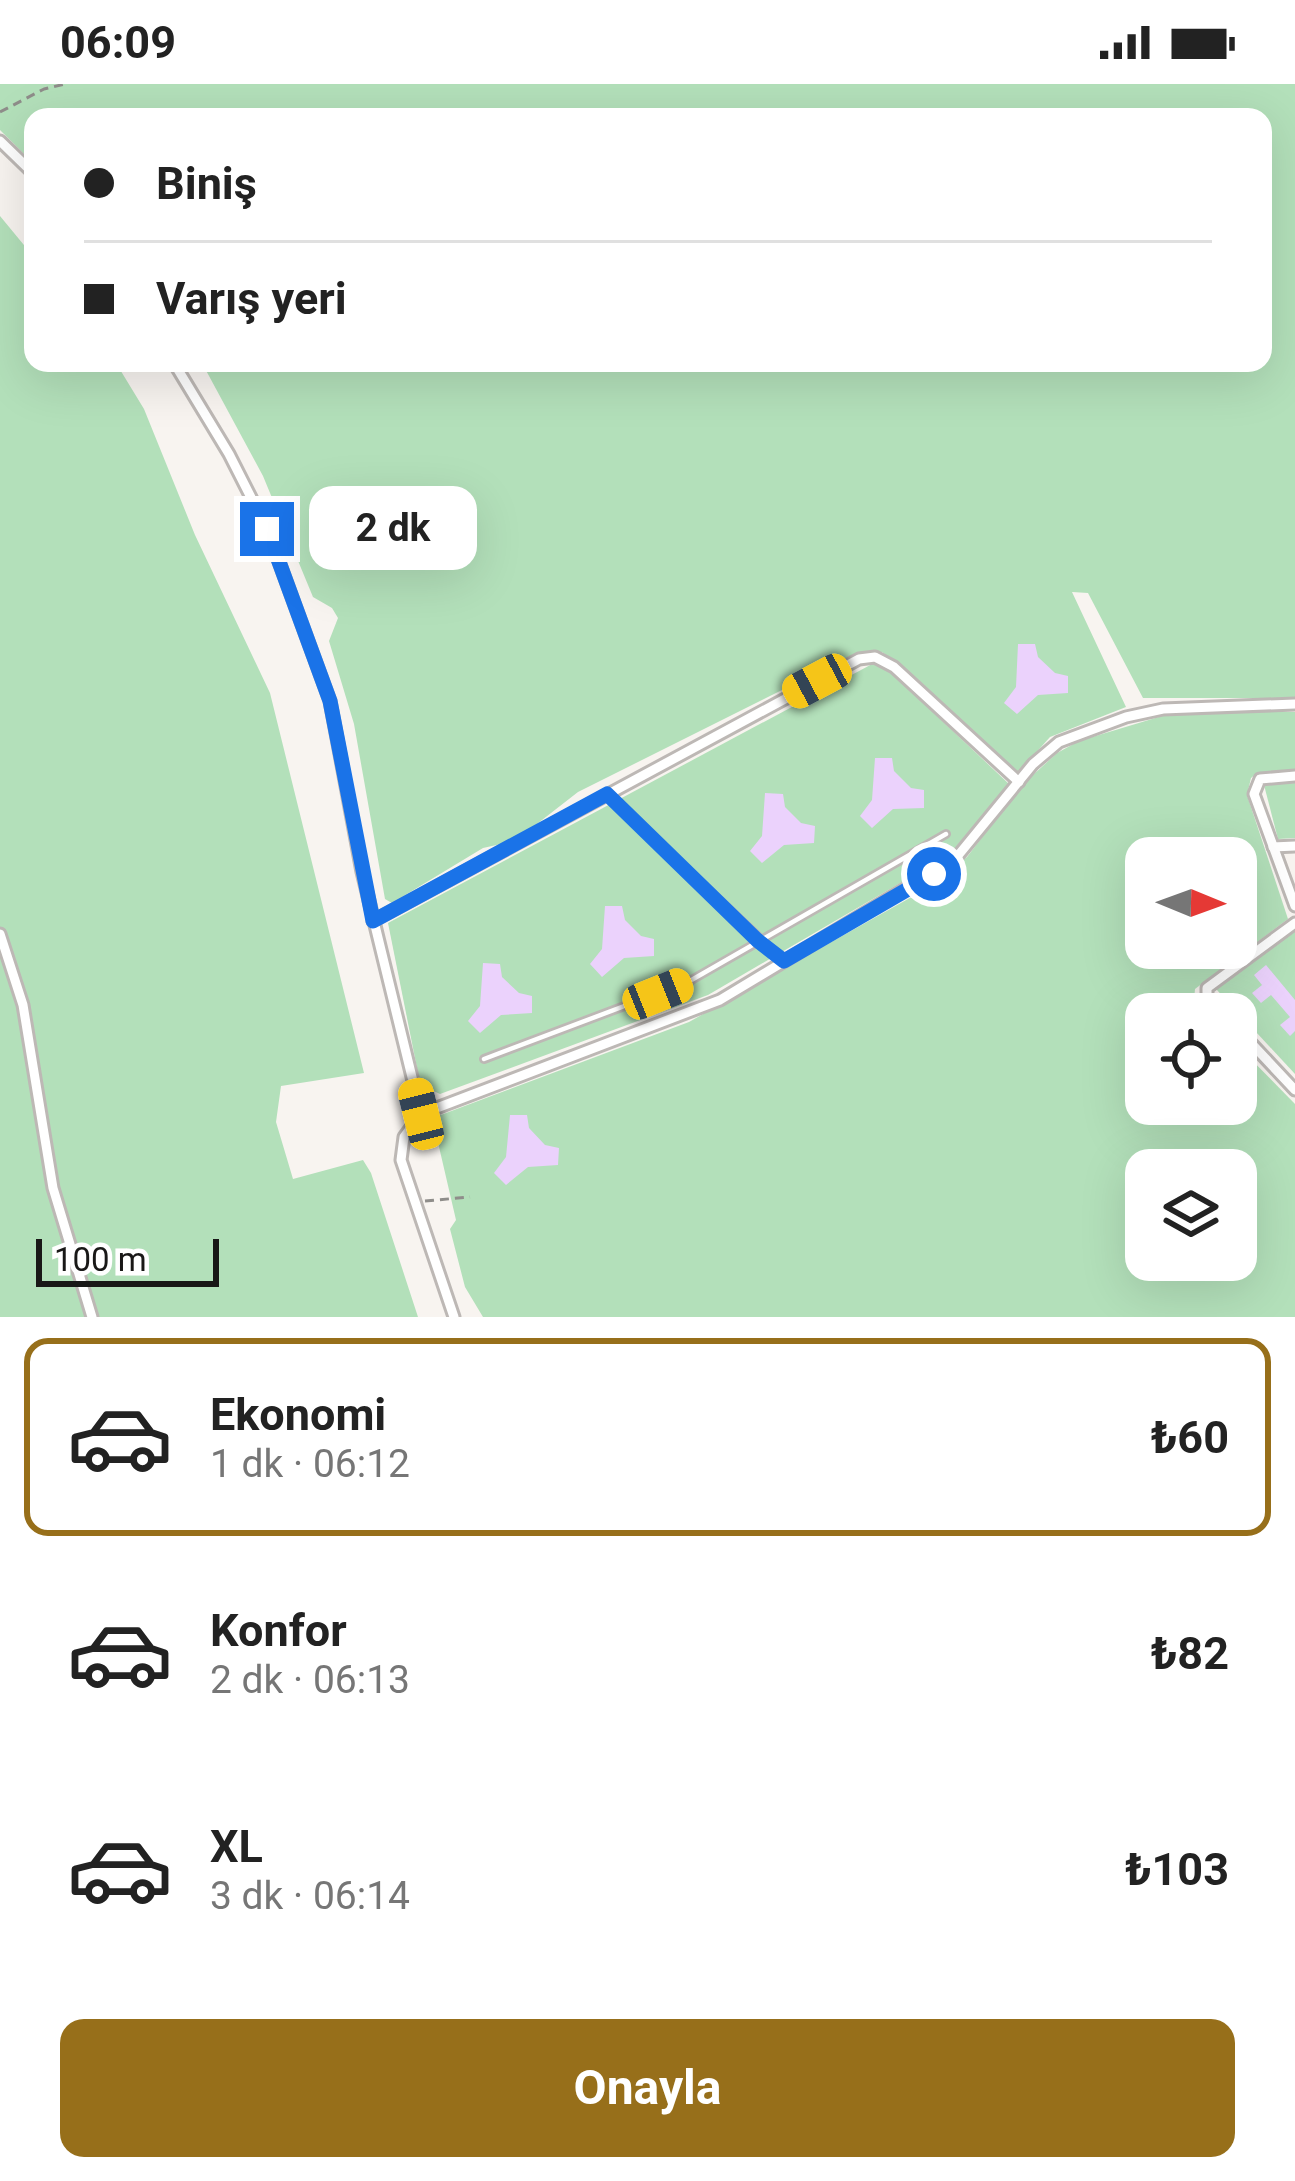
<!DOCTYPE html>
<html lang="tr">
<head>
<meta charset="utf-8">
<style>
  body { margin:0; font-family:Roboto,sans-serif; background:#f2f2f2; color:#222; height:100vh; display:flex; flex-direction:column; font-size:45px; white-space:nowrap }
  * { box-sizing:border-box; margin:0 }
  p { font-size:39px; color:#767676 }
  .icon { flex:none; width:66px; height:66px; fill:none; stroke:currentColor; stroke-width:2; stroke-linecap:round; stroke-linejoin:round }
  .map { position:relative; height:1233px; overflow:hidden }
  .sheet { display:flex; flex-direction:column; background:#fff; flex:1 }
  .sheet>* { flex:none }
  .banner { position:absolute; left:24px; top:24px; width:1248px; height:264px; border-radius:24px; box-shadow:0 12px 48px #0002; display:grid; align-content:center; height:264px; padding:0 60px; background:#fff }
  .needle { width:78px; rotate:91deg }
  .tools { position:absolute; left:1125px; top:753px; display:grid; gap:24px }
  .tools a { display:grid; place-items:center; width:132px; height:132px; border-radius:24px; background:#fff; box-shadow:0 12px 48px #0002; font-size:60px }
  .scale { position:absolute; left:36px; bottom:30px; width:183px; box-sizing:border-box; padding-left:12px; border:6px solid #191817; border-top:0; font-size:33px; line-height:42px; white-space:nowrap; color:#191817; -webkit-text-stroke:9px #fff; paint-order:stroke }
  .end { position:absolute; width:54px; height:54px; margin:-27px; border:15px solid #1a73e8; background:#fff; box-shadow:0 0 0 6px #fff }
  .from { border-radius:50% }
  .bubble { position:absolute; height:84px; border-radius:24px; background:#fff; box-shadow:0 12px 48px #0002; font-size:39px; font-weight:700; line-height:84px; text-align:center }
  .car { position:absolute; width:36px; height:72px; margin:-36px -18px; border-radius:15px; box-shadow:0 0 9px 3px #0007; background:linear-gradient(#f5c518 24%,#345 0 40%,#f5c518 0 76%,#345 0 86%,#f5c518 0) }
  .banner b { display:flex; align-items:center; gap:42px; height:114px; font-size:45px }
  .banner b+b { border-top:3px solid #e0e0e0 }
  .banner i { width:30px; height:30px; background:#222 }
  ul { padding:21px 0 0; list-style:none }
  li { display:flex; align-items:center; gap:36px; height:198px; margin:0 24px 18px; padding:0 36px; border:6px solid transparent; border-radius:24px }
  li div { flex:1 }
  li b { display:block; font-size:45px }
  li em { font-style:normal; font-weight:700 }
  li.selected { border-color:#976f1a }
  li>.icon { width:108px; height:108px; stroke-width:1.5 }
  .action { display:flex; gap:24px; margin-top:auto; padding:24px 60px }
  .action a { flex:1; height:138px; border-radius:24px; background:#976f1a; color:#fff; font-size:48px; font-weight:700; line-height:138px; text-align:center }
  .status { display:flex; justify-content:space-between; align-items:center; height:84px; padding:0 60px; background:#fff; direction:ltr }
  .status svg { height:33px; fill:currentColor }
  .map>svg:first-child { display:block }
  .green { fill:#b3e0ba; fill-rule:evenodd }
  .building { fill:#ebd2fc }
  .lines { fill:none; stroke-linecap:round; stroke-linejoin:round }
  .lane-casing { stroke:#bdb8b5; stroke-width:10 }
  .street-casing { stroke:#bdb8b5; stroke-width:15 }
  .path { stroke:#8f8d8a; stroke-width:3; stroke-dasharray:9 6; stroke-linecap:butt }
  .lane { stroke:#fff; stroke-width:4.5 }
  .street { stroke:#fff; stroke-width:9 }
  .route { stroke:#1a73e8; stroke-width:15 }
</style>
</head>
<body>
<div class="status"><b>06:09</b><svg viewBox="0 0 49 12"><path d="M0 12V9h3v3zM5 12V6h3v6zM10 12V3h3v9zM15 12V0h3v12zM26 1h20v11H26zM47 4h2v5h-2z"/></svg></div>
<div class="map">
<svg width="1295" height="1233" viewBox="0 0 1295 1233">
  <rect width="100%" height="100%" fill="#f8f4f0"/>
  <g class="green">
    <polygon points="0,0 1295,0 1295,614 1143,614 1088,509 1072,508 1126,623 1050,653 1018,689 914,592 882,568 856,569 578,708 515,757 483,764 392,819 385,815 354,640 329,557 338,534 332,524 313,513 263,392 202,279 1263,279 1263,33 266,33 263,27 258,33 33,33 33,79 0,46"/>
    <polygon points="0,132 33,172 33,279 116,279 144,325 195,451 270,609 364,989 281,1002 276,1038 293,1095 363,1076 371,1089 418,1233 0,1233"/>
    <polygon points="874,579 883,581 1009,700 950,770 708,911 440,1010 425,1003 419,994 388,839"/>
    <path d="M1230,627L1295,628V687L1257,689L1251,694L1247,711L1288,835L1195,905L1194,917L1207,930H1146V1020H1236V960L1295,1020V1233H483L465,1203L450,1145L456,1136L433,1037L438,1032L689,938L924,806L967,773L1021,702L1057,669L1079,657L1162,632ZM1146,774H1236V864H1146ZM1146,1086H1236V1176H1146Z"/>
    <polygon points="1295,699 1295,754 1278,755 1264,701"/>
    <polygon points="1295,847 1295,990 1216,905"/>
  </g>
  <g class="building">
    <polygon points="1018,560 1035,560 1038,573 1055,589 1068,592 1068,609 1038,611 1017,630 1004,619 1016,603"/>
    <polygon points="875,674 892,674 894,687 911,704 924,706 924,724 893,725 872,744 860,732 872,716"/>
    <polygon points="765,709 783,710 785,723 801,739 815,742 814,759 784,761 762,779 750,767 762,752"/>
    <polygon points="605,822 622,822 625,836 641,852 654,855 654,872 624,874 602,893 590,880 602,865"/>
    <polygon points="483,879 500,880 502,893 519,909 532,912 532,929 501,931 480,949 468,937 480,922"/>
    <polygon points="1266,881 1295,916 1295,947 1290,952 1280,941 1290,933 1271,911 1261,919 1252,909 1262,901 1254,891"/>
    <polygon points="510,1031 527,1031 529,1044 545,1061 559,1064 558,1081 528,1083 506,1101 494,1089 506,1073"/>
  </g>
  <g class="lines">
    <defs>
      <g id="lane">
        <polyline points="609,712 784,877"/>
        <polyline points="484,975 688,898 946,750"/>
      </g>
      <g id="street">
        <polyline points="0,57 33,89"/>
        <polyline points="174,279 229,370 267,445 330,617 362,788 421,1030 404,1053 401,1076 454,1233"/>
        <polyline points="1295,692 1260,695 1254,710 1295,822"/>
        <polyline points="1273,763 1295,762"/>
        <polyline points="373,837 859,575 875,573 894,583 1019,698"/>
        <polyline points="0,850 23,921 53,1104 92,1233"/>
        <polyline points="1223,930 1207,912 1207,904 1295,839"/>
        <polyline points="1236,943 1295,1006"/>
        <polyline points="421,1030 720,916 956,774 1033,680 1059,658 1126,633 1163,625 1295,620"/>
      </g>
    </defs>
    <use href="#lane" class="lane-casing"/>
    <use href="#street" class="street-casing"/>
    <g class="path">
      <polyline points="0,28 44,5 65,0"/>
      <polyline points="425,1117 470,1113"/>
    </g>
    <use href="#lane" class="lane"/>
    <use href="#street" class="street"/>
  </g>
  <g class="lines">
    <polyline class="route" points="267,445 330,617 373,837 607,710 757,856 784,877 934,790"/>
  </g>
</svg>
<div class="tools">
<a><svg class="needle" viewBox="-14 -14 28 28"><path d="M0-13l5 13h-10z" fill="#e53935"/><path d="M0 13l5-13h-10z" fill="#767676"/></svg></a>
<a><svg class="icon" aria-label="locate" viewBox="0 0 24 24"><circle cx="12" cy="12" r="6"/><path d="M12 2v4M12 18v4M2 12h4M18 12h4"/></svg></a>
<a><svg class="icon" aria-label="layers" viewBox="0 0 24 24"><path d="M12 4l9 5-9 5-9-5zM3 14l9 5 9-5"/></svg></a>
</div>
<div class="scale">100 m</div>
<i class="end from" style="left:934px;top:790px"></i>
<i class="end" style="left:267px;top:445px"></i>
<div class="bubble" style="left:309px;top:402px;width:168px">2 dk</div>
<i class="car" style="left:817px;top:597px;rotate:242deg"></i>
<i class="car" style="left:658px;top:910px;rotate:68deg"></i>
<i class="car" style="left:421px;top:1030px;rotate:346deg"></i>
<div class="banner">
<b><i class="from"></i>Biniş</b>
<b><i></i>Varış yeri</b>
</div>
</div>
<section class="sheet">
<ul>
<li class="selected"><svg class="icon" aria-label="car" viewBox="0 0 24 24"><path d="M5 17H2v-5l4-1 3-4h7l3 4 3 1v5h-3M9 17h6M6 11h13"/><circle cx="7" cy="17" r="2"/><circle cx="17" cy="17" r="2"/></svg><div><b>Ekonomi</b><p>1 dk · 06:12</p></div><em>₺60</em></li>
<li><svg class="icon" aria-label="car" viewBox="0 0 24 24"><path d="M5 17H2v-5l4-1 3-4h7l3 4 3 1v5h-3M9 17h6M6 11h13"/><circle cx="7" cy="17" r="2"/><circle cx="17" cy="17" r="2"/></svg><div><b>Konfor</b><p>2 dk · 06:13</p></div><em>₺82</em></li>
<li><svg class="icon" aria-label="car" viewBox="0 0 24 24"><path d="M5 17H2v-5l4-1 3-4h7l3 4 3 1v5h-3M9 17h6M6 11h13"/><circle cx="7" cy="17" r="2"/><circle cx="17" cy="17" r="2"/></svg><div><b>XL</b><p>3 dk · 06:14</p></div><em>₺103</em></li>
</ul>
<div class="action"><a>Onayla</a></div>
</section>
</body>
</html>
